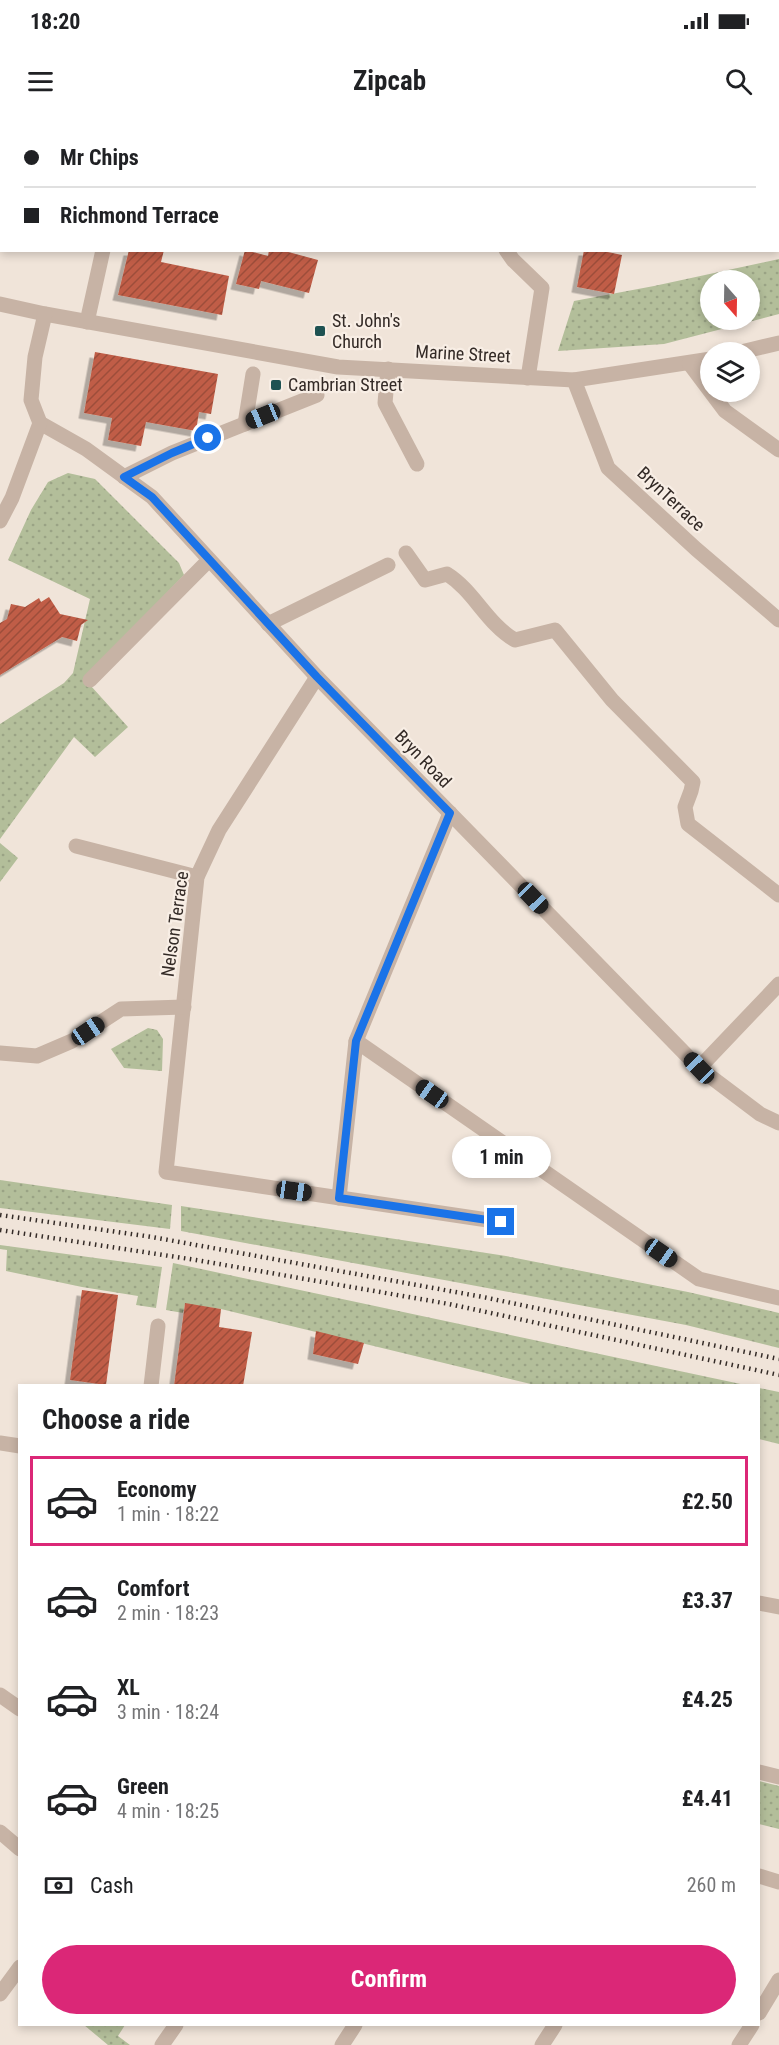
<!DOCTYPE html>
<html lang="en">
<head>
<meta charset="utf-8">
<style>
  body { margin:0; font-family:"Roboto Condensed",sans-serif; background:#f2f2f2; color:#202124; height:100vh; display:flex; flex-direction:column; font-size:22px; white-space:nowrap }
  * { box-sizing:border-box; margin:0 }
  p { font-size:20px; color:#757577 }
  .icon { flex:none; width:33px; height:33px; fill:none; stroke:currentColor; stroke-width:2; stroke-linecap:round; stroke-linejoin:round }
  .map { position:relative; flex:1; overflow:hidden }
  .drawer { position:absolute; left:18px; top:1264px; width:742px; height:642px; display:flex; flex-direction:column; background:#fff; border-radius:0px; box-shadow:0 3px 9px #0003 }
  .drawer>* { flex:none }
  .hud { position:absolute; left:0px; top:0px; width:780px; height:132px; box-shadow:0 3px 9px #0003; display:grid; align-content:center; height:132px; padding:0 24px; background:#fff }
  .needle { width:39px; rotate:160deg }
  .tools { position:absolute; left:700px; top:150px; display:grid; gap:12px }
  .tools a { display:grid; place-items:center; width:60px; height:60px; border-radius:50%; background:#fff; box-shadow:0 3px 9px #0003; font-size:30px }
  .end { position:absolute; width:27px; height:27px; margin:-14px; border:8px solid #1a73e8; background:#fff; box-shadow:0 0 0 3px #fff }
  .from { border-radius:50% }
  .bubble { position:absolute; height:42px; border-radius:21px; background:#fff; box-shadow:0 3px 9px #0003; font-size:20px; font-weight:700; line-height:42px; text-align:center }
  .car { position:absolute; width:18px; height:36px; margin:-18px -9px; border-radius:8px; box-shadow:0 0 4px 2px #0007; background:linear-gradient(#222 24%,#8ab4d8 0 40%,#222 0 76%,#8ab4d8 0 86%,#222 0) }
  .hud b { display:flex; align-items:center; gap:21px; height:57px; font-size:22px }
  .hud b+b { border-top:2px solid #e0e0e0 }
  .hud i { width:15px; height:15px; background:#202124 }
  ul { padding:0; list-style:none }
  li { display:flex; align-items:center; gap:18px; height:90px; margin:0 12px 9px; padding:0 12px; border:3px solid transparent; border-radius:0px }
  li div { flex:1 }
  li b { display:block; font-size:22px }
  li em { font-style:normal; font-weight:700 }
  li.on { border-color:#db2777 }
  li>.icon { width:54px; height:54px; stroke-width:1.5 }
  h2 { padding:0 24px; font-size:27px; line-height:72px }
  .pay { display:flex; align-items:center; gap:15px; height:66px; padding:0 24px; font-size:22px }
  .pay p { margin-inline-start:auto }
  .primary-button { display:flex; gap:12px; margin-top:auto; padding:12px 24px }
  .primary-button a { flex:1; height:69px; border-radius:36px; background:#db2777; color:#fff; font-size:24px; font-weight:700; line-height:69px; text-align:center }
  .status { display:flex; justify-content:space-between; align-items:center; height:42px; padding:0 30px; background:#fff; direction:ltr }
  .status svg { height:16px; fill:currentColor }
  header { display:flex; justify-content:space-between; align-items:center; height:78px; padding:0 24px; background:#fff; font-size:27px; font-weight:700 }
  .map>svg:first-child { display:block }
  .green { fill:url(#green-dots); fill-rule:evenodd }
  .building { fill:url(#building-hatch); filter:url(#shadow) }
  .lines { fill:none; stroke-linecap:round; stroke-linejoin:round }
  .lane { stroke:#c7b3a5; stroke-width:15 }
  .street { stroke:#c7b3a5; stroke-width:15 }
  .rail { stroke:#332a26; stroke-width:4.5; stroke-dasharray:1.5 4.5; stroke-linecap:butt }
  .route { stroke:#1a73e8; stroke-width:8 }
  .poi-dot { fill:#1e5252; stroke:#f8eee5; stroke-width:2 }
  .labels { text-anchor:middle; stroke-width:4.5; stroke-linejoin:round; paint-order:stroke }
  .poi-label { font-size:18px; fill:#332a26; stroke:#f8eee5; text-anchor:start }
  .street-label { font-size:18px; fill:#332a26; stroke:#f8eee5 }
</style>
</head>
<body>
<div class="status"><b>18:20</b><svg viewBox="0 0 49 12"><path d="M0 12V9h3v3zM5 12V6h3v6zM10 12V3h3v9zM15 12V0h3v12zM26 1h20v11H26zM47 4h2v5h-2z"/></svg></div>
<header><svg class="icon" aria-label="menu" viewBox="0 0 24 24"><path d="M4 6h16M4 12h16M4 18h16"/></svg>Zipcab<svg class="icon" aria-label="search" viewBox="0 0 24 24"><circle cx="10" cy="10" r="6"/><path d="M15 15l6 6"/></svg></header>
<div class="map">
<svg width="779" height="1925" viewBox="0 0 779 1925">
  <defs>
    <pattern id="green-dots" width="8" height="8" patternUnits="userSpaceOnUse" patternTransform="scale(1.5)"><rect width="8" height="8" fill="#b3be9a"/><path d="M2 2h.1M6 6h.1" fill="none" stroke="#9aa385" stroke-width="1.8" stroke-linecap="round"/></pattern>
    <pattern id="building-hatch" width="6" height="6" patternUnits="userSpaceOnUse" patternTransform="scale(1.5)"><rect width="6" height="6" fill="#c05d46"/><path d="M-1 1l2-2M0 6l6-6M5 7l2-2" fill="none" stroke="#9d4d3a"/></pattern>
    <filter id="shadow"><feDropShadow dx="-5.5" dy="5.5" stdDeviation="0" flood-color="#0004"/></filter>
  </defs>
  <rect width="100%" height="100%" fill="#f0e4d9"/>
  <g class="green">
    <path d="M779,139V194L664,224L558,231L574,181L654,166ZM711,160H750V200H711Z"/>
    <polygon points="68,353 95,359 179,443 184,455 83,560 91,566 128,607 95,637 74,617 0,719 0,604 64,563 73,553 90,479 8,440 31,390 48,362"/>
    <polygon points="0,723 18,738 0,762"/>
    <polygon points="148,908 157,910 163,919 162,951 124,948 111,929"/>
    <polygon points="0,1060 172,1085 170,1109 0,1088"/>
    <polygon points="181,1086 506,1136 688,1172 779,1193 779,1228 686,1205 181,1111"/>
    <polygon points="0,1125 162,1147 156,1188 136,1185 138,1176 82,1167 6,1151 7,1130 0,1129"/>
    <polygon points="173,1143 750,1266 539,1266 221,1189 185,1184 183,1193 166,1190"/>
    <polygon points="759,1268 779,1272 779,1324 759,1319"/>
    <polygon points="759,1661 779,1666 779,1709 759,1704"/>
    <polygon points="84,1905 125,1905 118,1916 130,1925 108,1925"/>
  </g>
  <g class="building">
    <polygon points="129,130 164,130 161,142 229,156 222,195 118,175"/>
    <polygon points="245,130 268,136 269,130 281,130 318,140 309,173 261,161 259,169 236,164"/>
    <polygon points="584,130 598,130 622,135 614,174 577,167"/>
    <polygon points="95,232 218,254 211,294 199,292 196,311 146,302 141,326 108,320 112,298 84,293"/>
    <polygon points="49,477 60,494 88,500 81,505 77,521 62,517 0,555 0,503 7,499 11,484 25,487 39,478 41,482"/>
    <polygon points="82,1170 118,1175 106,1265 70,1260"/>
    <polygon points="185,1183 221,1189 219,1207 252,1212 243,1266 174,1266"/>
    <polygon points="316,1211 364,1223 358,1244 313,1234"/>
  </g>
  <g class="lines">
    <g class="lane">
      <polyline points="0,62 2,63"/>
      <polyline points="506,130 513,140 542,168 528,258"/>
      <polyline points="388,249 385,283 417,344"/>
      <path d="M406,433L425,460L447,454C474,471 487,504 515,520L555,510L612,580L693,662L691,671L685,687L688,704L779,775"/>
      <polyline points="268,504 388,445"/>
      <polyline points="90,560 209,440"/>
      <polyline points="356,921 450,693"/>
      <polyline points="339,1078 356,921 699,1159 779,1178"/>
      <polyline points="0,1575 20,1589"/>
      <polyline points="759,1652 779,1657"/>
      <polyline points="759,1756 779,1762"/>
      <polyline points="162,1925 176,1905"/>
      <polyline points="542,1925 555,1905"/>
    </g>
    <g class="street">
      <polyline points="131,2 131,0"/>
      <polyline points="251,2 252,0"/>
      <polyline points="678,2 679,0"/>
      <polyline points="0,184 45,194 338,247 574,260 711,239"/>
      <polyline points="87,202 103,130"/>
      <polyline points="741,232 779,223"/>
      <polyline points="689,243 725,291 779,330"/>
      <polyline points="574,260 608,348 696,429 779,500"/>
      <polyline points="40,303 86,329 152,377 317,557 699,948 760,994 779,1003"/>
      <polyline points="245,304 253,254"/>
      <polyline points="124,357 172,333 317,275"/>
      <polyline points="0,401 12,378 40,303 31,280 35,237 45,194"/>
      <polyline points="317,557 219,710 197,757 166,1052 501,1102"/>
      <polyline points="76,726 197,757"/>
      <polyline points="0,933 37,936 72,921 121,889 184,887"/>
      <polyline points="699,948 779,864"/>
      <polyline points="151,1266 158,1206"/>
      <polyline points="0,1323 20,1326"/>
      <polyline points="759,1483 779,1487"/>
      <polyline points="0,1712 20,1729"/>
      <polyline points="0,1874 20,1847"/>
      <polyline points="759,1893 779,1860"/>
      <polyline points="342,1925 355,1905"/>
      <polyline points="739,1925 752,1905"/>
    </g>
    <g class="rail">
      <polyline points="0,1095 152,1117 483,1177 779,1239"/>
      <polyline points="0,1110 196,1140 449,1184 779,1255"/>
    </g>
  </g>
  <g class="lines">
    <polyline class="route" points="208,318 172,333 124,357 152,377 317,557 450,693 356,921 339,1078 501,1102"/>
  </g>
  <g class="poi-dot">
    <rect x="314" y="205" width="12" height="12" rx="3"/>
    <rect x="270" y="259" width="12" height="12" rx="3"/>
  </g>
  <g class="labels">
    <g class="poi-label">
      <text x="332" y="207">St. John's<tspan x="332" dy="21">Church</tspan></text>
      <text x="288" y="271">Cambrian Street</text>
    </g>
    <g class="street-label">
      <text transform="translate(463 234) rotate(3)" y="6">Marine Street</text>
      <text transform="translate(671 379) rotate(43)" y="6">BrynTerrace</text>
      <text transform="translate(423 639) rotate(46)" y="6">Bryn Road</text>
      <text transform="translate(175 804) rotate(-82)" y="6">Nelson Terrace</text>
    </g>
  </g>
</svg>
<div class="tools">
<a><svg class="needle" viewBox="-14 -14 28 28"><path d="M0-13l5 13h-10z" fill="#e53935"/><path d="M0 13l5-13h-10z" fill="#757577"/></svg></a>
<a><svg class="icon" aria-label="layers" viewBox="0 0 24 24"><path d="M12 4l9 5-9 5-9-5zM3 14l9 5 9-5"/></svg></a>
</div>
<i class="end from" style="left:208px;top:318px"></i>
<i class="end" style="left:501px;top:1102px"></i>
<div class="bubble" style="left:452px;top:1016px;width:99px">1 min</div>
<i class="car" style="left:263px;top:296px;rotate:248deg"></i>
<i class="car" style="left:533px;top:778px;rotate:136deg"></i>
<i class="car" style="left:88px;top:911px;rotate:56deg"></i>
<i class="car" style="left:699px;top:948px;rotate:316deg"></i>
<i class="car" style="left:432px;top:974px;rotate:305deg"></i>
<i class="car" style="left:294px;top:1071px;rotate:98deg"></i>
<i class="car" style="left:661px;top:1133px;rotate:125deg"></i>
<div class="hud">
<b><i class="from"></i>Mr Chips</b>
<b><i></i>Richmond Terrace</b>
</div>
<section class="drawer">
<h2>Choose a ride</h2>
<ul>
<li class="on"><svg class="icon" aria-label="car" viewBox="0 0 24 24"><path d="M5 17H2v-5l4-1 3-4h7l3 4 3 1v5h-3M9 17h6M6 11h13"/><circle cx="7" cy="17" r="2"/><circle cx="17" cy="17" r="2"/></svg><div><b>Economy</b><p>1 min · 18:22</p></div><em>£2.50</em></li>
<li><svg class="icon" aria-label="car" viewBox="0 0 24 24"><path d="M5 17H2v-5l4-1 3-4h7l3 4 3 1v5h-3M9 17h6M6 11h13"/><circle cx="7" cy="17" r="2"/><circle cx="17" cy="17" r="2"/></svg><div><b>Comfort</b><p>2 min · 18:23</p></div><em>£3.37</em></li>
<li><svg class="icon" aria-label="car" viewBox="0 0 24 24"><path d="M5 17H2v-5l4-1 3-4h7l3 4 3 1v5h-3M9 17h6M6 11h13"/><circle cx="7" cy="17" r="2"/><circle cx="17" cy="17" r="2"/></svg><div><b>XL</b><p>3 min · 18:24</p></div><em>£4.25</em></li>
<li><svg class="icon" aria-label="car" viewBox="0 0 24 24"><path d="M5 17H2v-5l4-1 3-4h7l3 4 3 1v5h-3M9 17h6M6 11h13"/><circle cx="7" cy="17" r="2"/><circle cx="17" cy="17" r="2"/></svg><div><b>Green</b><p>4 min · 18:25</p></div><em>£4.41</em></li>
</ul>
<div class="pay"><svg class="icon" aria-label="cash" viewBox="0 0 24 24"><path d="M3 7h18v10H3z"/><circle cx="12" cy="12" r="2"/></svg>Cash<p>260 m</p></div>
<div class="primary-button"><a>Confirm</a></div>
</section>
</div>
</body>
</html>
